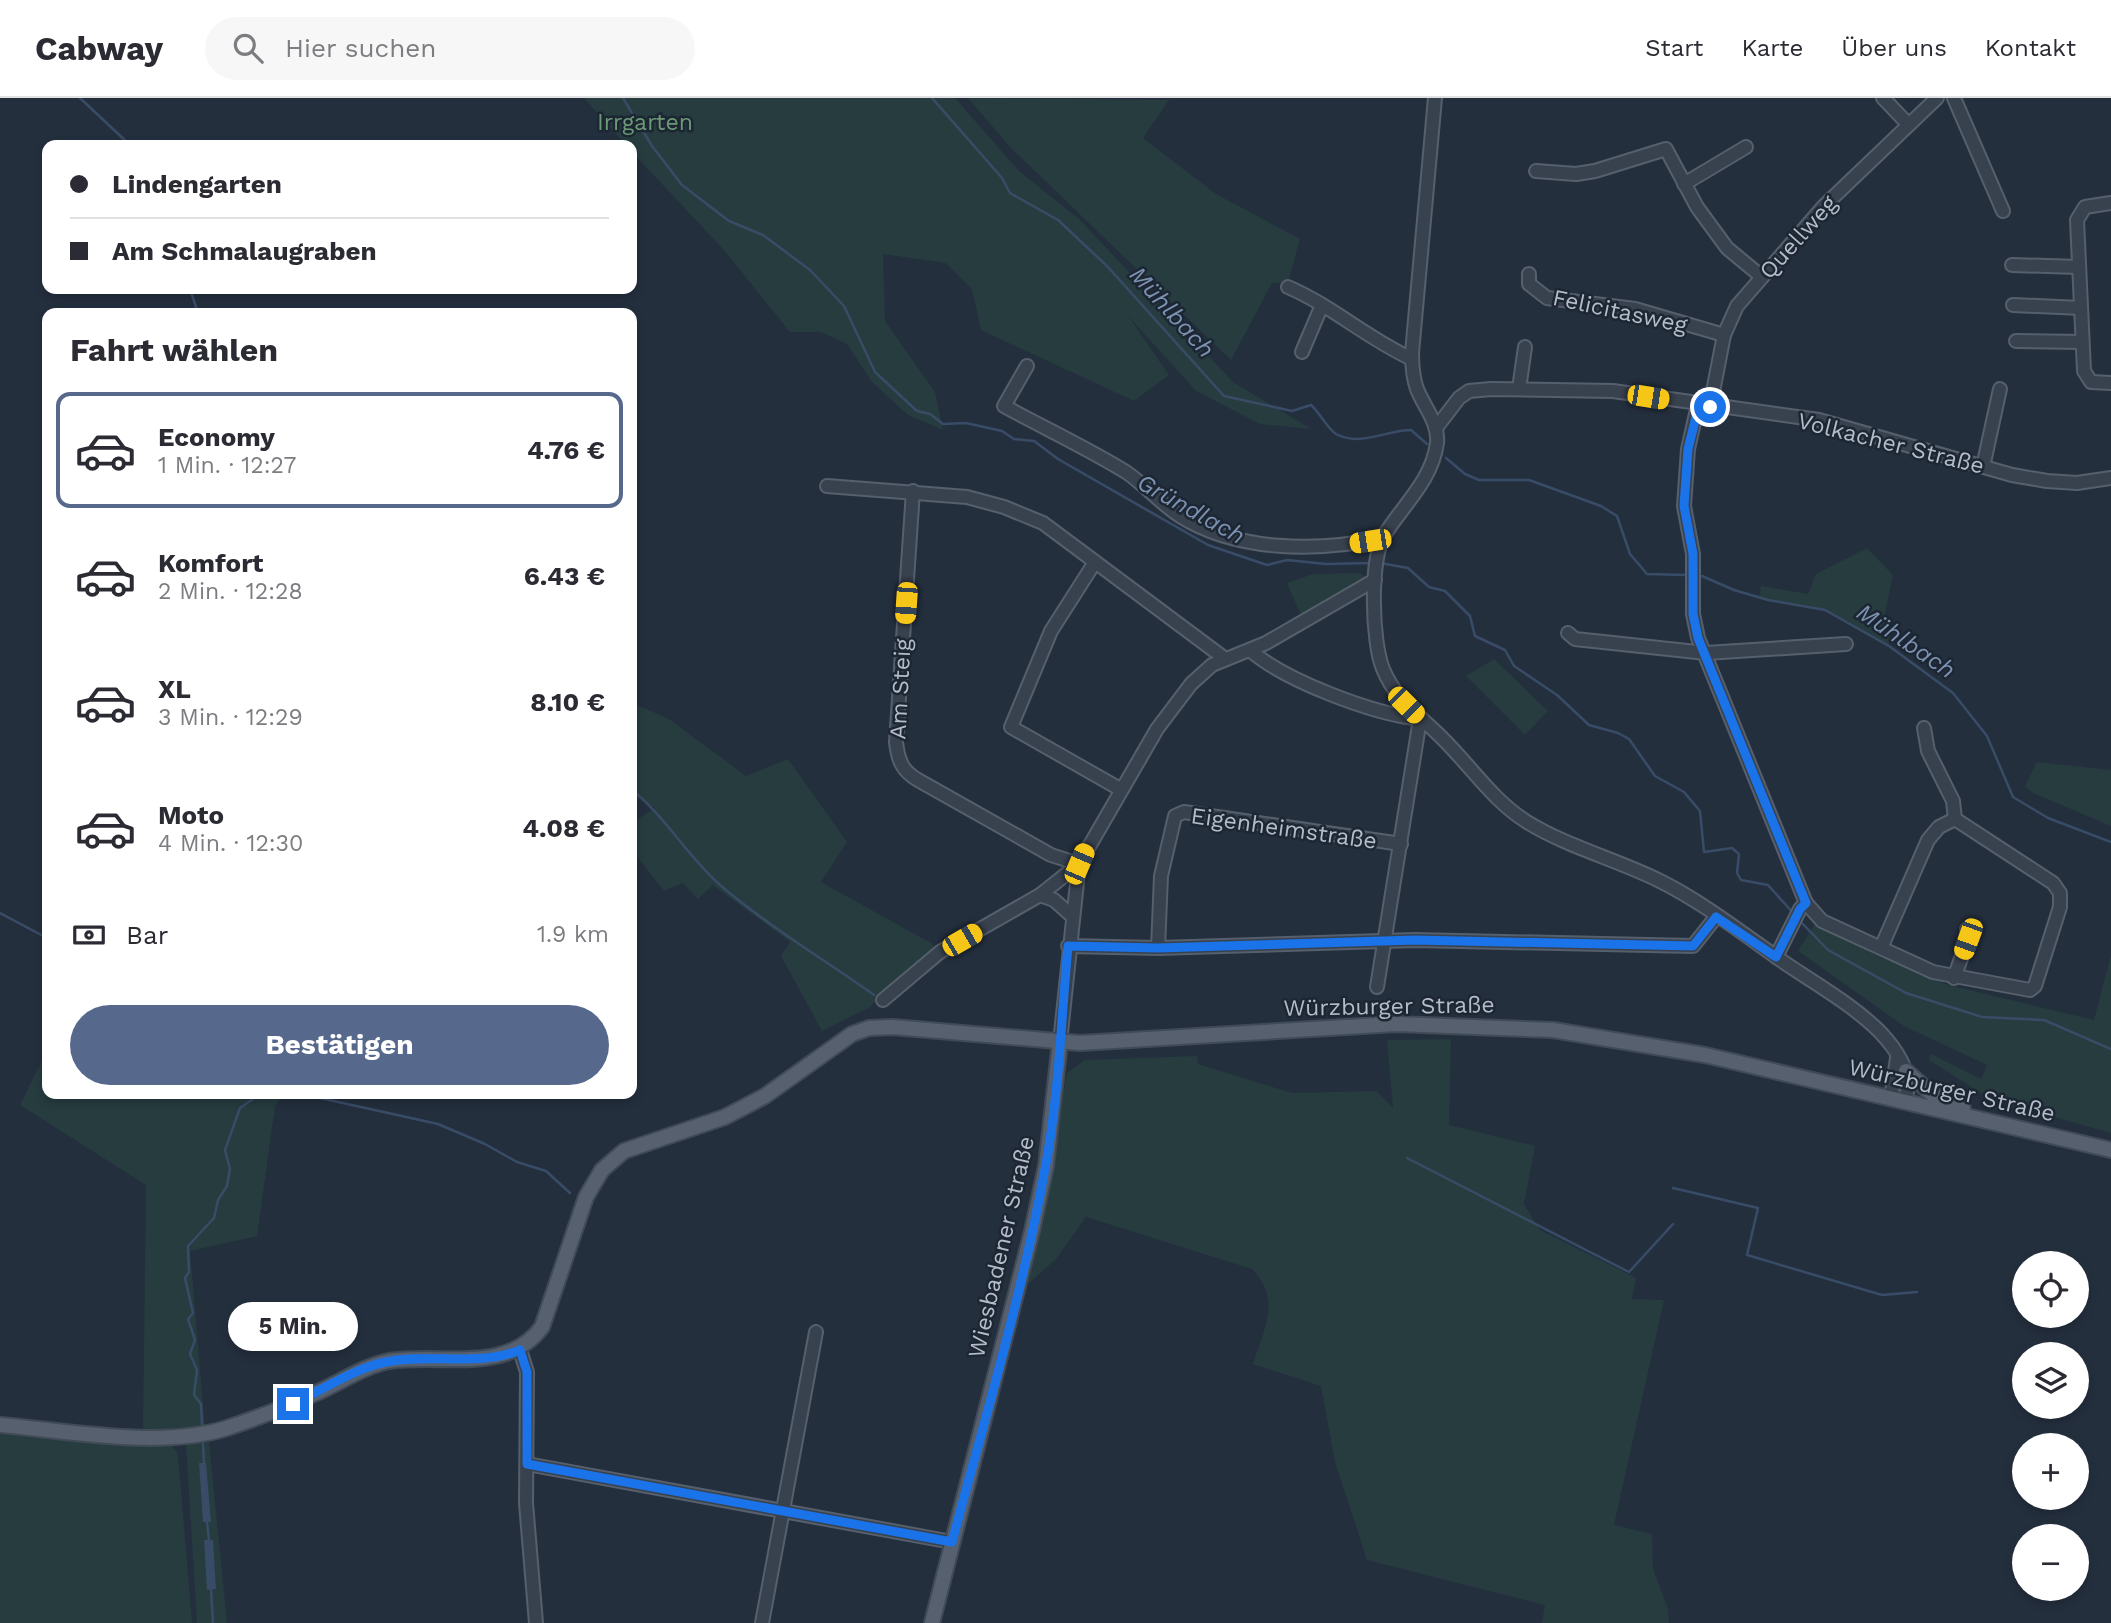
<!DOCTYPE html>
<html lang="de">
<head>
<meta charset="utf-8">
<style>
  body { margin:0; font-family:"Work Sans",sans-serif; background:#f7f7f7; color:#2b2b33; height:100vh; display:flex; flex-direction:column; font-size:26px; white-space:nowrap }
  * { box-sizing:border-box; margin:0 }
  p { font-size:23px; color:#7c7c81 }
  .icon { flex:none; width:38px; height:38px; fill:none; stroke:currentColor; stroke-width:2; stroke-linecap:round; stroke-linejoin:round }
  .map { position:relative; flex:1; overflow:hidden }
  .details { position:absolute; left:42px; top:210px; width:595px; height:791px; display:flex; flex-direction:column; background:#fff; border-radius:14px; box-shadow:0 4px 10px #0003 }
  .details>* { flex:none }
  .guide { position:absolute; left:42px; top:42px; width:595px; height:154px; border-radius:14px; box-shadow:0 4px 10px #0003; display:grid; align-content:center; height:154px; padding:0 28px; background:#fff }
  .controls { position:absolute; left:2012px; top:1153px; display:grid; gap:14px }
  .controls a { display:grid; place-items:center; width:77px; height:77px; border-radius:50%; background:#fff; box-shadow:0 4px 10px #0003; font-size:35px }
  .end { position:absolute; width:32px; height:32px; margin:-16px; border:9px solid #1a73e8; background:#fff; box-shadow:0 0 0 4px #fff }
  .from { border-radius:50% }
  .bubble { position:absolute; height:49px; border-radius:24px; background:#fff; box-shadow:0 4px 10px #0003; font-size:23px; font-weight:700; line-height:49px; text-align:center }
  .car { position:absolute; width:21px; height:42px; margin:-21px -10px; border-radius:9px; box-shadow:0 0 5px 2px #0007; background:linear-gradient(#f5c518 24%,#345 0 40%,#f5c518 0 76%,#345 0 86%,#f5c518 0) }
  .guide b { display:flex; align-items:center; gap:24px; height:66px; font-size:26px }
  .guide b+b { border-top:2px solid #e1e1e2 }
  .guide i { width:18px; height:18px; background:#2b2b33 }
  ul { padding:0; list-style:none }
  li { display:flex; align-items:center; gap:21px; height:116px; margin:0 14px 10px; padding:0 14px; border:4px solid transparent; border-radius:14px }
  li div { flex:1 }
  li b { display:block; font-size:26px }
  li em { font-style:normal; font-weight:700 }
  li.on { border-color:#56698c }
  li>.icon { width:63px; height:63px; stroke-width:1.5 }
  h2 { padding:0 28px; font-size:32px; line-height:84px }
  .pay { display:flex; align-items:center; gap:18px; height:77px; padding:0 28px; font-size:26px }
  .pay p { margin-inline-start:auto }
  .button { display:flex; gap:14px; margin-top:auto; padding:14px 28px }
  .button a { flex:1; height:80px; border-radius:42px; background:#56698c; color:#fff; font-size:28px; font-weight:700; line-height:80px; text-align:center }
  header { display:flex; align-items:center; gap:42px; box-sizing:border-box; height:98px; padding:0 35px; background:#fff; border-bottom:2px solid #e1e1e2 }
  header strong { font-size:33px }
  nav { display:flex; gap:38px; margin-inline-start:auto; font-size:24px }
  .search { width:490px; height:63px; background:#f7f7f7; display:flex; align-items:center; gap:18px; box-sizing:border-box; padding:0 24px; border-radius:38px; color:#7c7c81; font-size:26px }
  .map>svg:first-child { display:block }
  .green { fill:#263c3f; fill-rule:evenodd }
  .water { fill:#394c67 }
  .lines { fill:none; stroke-linecap:round; stroke-linejoin:round }
  .stream { stroke:#394c67; stroke-width:2.5 }
  .minor-casing { stroke:#565f6c; stroke-width:16 }
  .major-casing { stroke:#414a57; stroke-width:18 }
  .minor { stroke:#38414e; stroke-width:12 }
  .major { stroke:#56606e; stroke-width:14 }
  .route { stroke:#1a73e8; stroke-width:9 }
  .labels { text-anchor:middle; stroke-width:5; stroke-linejoin:round; paint-order:stroke }
  .park-label { font-size:23px; fill:#6b9a76; stroke:#1d2633 }
  .street-label { font-size:23px; fill:#b4bcc9; stroke:#1d2633 }
  .water-label { font-size:24px; font-style:italic; fill:#7c92b1; stroke:#1d2633 }
</style>
</head>
<body>
<header>
<strong>Cabway</strong>
<div class="search"><svg class="icon" aria-label="search" viewBox="0 0 24 24"><circle cx="10" cy="10" r="6"/><path d="M15 15l6 6"/></svg>Hier suchen</div>
<nav><a>Start</a><a>Karte</a><a>Über uns</a><a>Kontakt</a></nav>
</header>
<div class="map">
<svg width="2111" height="1525" viewBox="0 0 2111 1525">
  <rect width="100%" height="100%" fill="#242f3e"/>
  <g class="green">
    <polygon points="584,0 955,0 1019,73 1079,121 1233,284 1311,331 1260,326 1196,293 1128,218 1169,277 1134,303 981,232 972,191 946,165 883,156 885,223 935,294 943,332 908,317 872,284 847,246 821,234 790,234 723,151 632,54 632,47 626,47"/>
    <polygon points="968,0 1169,2 1143,40 1216,96 1300,141 1288,184 1272,185 1231,262 1010,49"/>
    <polygon points="1867,450 1893,477 1884,520 1893,527 1888,549 1825,513 1759,500 1761,488 1808,496 1816,476"/>
    <polygon points="1360,475 1366,480 1301,517 1287,485 1313,476"/>
    <polygon points="1494,561 1548,613 1525,637 1466,578"/>
    <polygon points="632,605 669,621 746,678 788,661 847,744 821,784 931,845 936,851 900,878 870,909 822,933 781,858 790,844 713,787 698,801 683,785 664,793 632,752 632,725 655,710 632,694"/>
    <polygon points="2037,664 2111,672 2111,728 2033,695 2025,688"/>
    <polygon points="1816,824 1877,858 1948,887 2094,922 2111,857 2111,1035 1990,1001 1929,962 1931,956 1981,981 1987,967 1904,928 1798,853"/>
    <path d="M1451,941L1449,1027L1535,1048L1524,1106L1540,1132L1636,1180L1632,1201L1664,1202L1614,1427L1652,1436L1653,1471L1668,1511L1669,1525H1542L1545,1507L1367,1462L1335,1364L1321,1288L1253,1266C1264,1230 1282,1202 1252,1171L1086,1119L1056,1161L1028,1186L1067,975L1085,962L1197,958L1198,966L1292,995L1376,993L1393,1010L1387,942Z"/>
    <polygon points="47,952 47,996 284,996 275,1008 257,1138 190,1153 205,1331 143,1333 146,1087 20,1007"/>
    <polygon points="0,1336 172,1348 177,1354 179,1369 192,1525 0,1525"/>
    <path d="M209,1343L227,1525H197L186,1345ZM204,1442H212L216,1491L208,1492Z"/>
  </g>
  <g class="water">
    <polygon points="199,1365 206,1365 211,1424 203,1424"/>
    <polygon points="204,1442 213,1442 216,1491 207,1492"/>
  </g>
  <g class="lines">
    <g class="stream">
      <polyline points="80,0 130,47"/>
      <polyline points="623,0 652,48 682,87 729,123 763,137 810,172 844,208 875,274 917,313 930,316 943,326 966,325 1002,333 1014,341 1034,343 1058,361 1208,447 1267,467 1287,462 1326,466 1373,465"/>
      <path d="M932,0L1002,80L1010,95L1058,122L1107,168L1224,298L1292,313L1311,307C1320,315 1327,330 1336,336C1360,349 1387,332 1411,332L1427,346"/>
      <polyline points="190,191 198,215"/>
      <polyline points="1446,360 1465,376 1479,382 1529,382 1601,408 1617,418 1630,456 1647,476 1687,477"/>
      <polyline points="1380,465 1408,470 1429,489 1445,493 1470,518 1475,538 1505,552 1514,568 1557,597 1589,627 1618,635 1629,641 1655,678 1684,694 1700,713 1704,754 1732,750 1739,756 1737,775 1741,782 1768,787 1794,816"/>
      <polyline points="1702,478 1734,492 1768,502 1825,512 1889,548 1953,595 1987,638 2013,699 2048,720 2111,744"/>
      <path d="M632,692C666,719 687,758 720,787C767,827 823,861 874,897"/>
      <polyline points="0,815 47,840"/>
      <polyline points="1798,821 1828,852 1906,895 1982,919 2044,922 2111,951"/>
      <polyline points="302,996 438,1026 485,1046 517,1064 546,1073 570,1095"/>
      <polyline points="1407,1060 1629,1174 1673,1126"/>
      <polyline points="1673,1090 1758,1110 1747,1157 1882,1197 1917,1194"/>
      <polyline points="202,1328 201,1306 194,1297 197,1272 190,1256 195,1242 188,1221 193,1215 185,1180 189,1174 188,1148 214,1120 218,1102 227,1088 230,1071 225,1052 240,1010 260,996"/>
      <polyline points="203,1346 204,1365"/>
      <polyline points="207,1424 209,1442"/>
      <polyline points="211,1491 213,1525"/>
    </g>
    <defs>
      <g id="minor">
        <path d="M1435,0L1412,255C1412,268 1413,280 1417,291C1424,309 1439,325 1437,345C1432,382 1404,406 1385,436C1369,460 1372,545 1383,571C1395,601 1419,617 1441,639C1470,667 1492,702 1527,724C1568,749 1615,761 1658,782C1701,803 1742,835 1782,863C1814,885 1852,906 1880,934C1898,953 1915,979 1904,1004"/>
        <polyline points="1883,0 1908,26"/>
        <polyline points="1954,0 2003,113"/>
        <polyline points="1536,73 1576,76 1595,73 1666,51 1697,109 1727,150 1762,179"/>
        <polyline points="1684,86 1746,49"/>
        <polyline points="2111,105 2085,109 2077,122 2084,273 2091,284 2111,285"/>
        <polyline points="2012,167 2079,169"/>
        <polyline points="1529,176 1529,186 1547,200 1635,211 1724,237"/>
        <path d="M1288,189C1332,208 1368,241 1412,261"/>
        <polyline points="2013,207 2081,210"/>
        <polyline points="2016,243 2082,244"/>
        <polyline points="1302,254 1322,207"/>
        <path d="M1027,268L1004,308C1044,330 1087,350 1126,374C1145,387 1160,405 1180,418C1237,454 1318,454 1382,440"/>
        <polyline points="1519,291 1525,249"/>
        <polyline points="1698,307 1688,351 1684,408 1693,456 1693,516 1698,540 1806,805 1822,823 1933,874 2030,892 2035,888 2060,809 2060,795 2053,785 1955,721"/>
        <polyline points="1710,309 1724,237 1737,208 1824,108 1937,0"/>
        <polyline points="1436,330 1459,300 1469,293 1491,291 1613,293 1819,322 2012,377 2047,383 2077,385 2111,380"/>
        <polyline points="1983,369 2000,291"/>
        <polyline points="827,388 967,399 1004,409 1043,425 1224,560"/>
        <path d="M913,393L896,644C898,662 902,673 918,682L1051,757L1079,766"/>
        <polyline points="1095,464 1051,533 1011,629 1120,691"/>
        <polyline points="1568,535 1575,541 1706,555 1846,546"/>
        <path d="M1251,553C1286,583 1373,616 1420,621L1377,889"/>
        <polyline points="1924,630 1928,653 1953,703 1955,721"/>
        <polyline points="1040,797 1054,802 1072,818"/>
        <polyline points="1068,848 1158,850 1415,842 1693,848 1716,819"/>
        <polyline points="1158,850 1161,778 1175,718 1184,714 1401,746"/>
        <polyline points="1881,850 1928,742 1939,729 1955,721"/>
        <polyline points="1776,859 1800,811 1806,805"/>
        <polyline points="1954,880 1968,841 1967,831"/>
        <polyline points="883,902 940,854 1040,797 1079,766"/>
        <polyline points="1060,944 1079,766 1157,631 1191,586 1212,567 1266,545 1375,482"/>
        <polyline points="1891,1001 1897,960"/>
        <polyline points="520,1252 527,1274 526,1405 536,1525"/>
        <polyline points="527,1366 952,1444"/>
        <polyline points="762,1525 816,1234"/>
      </g>
      <g id="major">
        <polyline points="1906,973 1933,997 1963,1011"/>
        <path d="M0,1327C69,1333 161,1351 227,1330C257,1320 287,1309 316,1295C339,1285 364,1268 389,1263C440,1255 507,1277 542,1229L586,1099L602,1072L624,1053L725,1019L765,998L852,936L869,930L893,929L1080,945L1396,926L1553,932L1705,957L2111,1052"/>
        <polyline points="932,1525 1032,1133 1046,1068 1060,944"/>
      </g>
    </defs>
    <use href="#minor" class="minor-casing"/>
    <use href="#major" class="major-casing"/>
    <use href="#minor" class="minor"/>
    <use href="#major" class="major"/>
  </g>
  <g class="lines">
    <path class="route" d="M293,1306C322,1292 355,1270 386,1264C430,1255 479,1269 520,1252L527,1274V1366L952,1444C985,1320 1022,1197 1045,1071C1059,998 1061,922 1068,848L1158,850L1415,842L1693,848L1716,819L1776,859L1800,811L1806,805L1698,540L1693,516V456L1684,408L1688,351L1699,307L1710,309"/>
  </g>
  <g class="labels">
    <g class="park-label">
      <text x="645" y="32">Irrgarten</text>
    </g>
    <g class="street-label">
      <text transform="translate(1798 139) rotate(-48)" y="8">Quellweg</text>
      <text transform="translate(1620 213) rotate(12)" y="8">Felicitasweg</text>
      <text transform="translate(1891 345) rotate(14)" y="8">Volkacher Straße</text>
      <text transform="translate(900 591) rotate(-87)" y="8">Am Steig</text>
      <text transform="translate(1284 730) rotate(8)" y="8">Eigenheimstraße</text>
      <text transform="translate(1389 908) rotate(-1)" y="8">Würzburger Straße</text>
      <text transform="translate(1952 992) rotate(13)" y="8">Würzburger Straße</text>
      <text transform="translate(1001 1149) rotate(-77)" y="8">Wiesbadener Straße</text>
    </g>
    <g class="water-label">
      <text transform="translate(1172 214) rotate(48)" y="8">Mühlbach</text>
      <text transform="translate(1191 411) rotate(29)" y="8">Gründlach</text>
      <text transform="translate(1906 543) rotate(34)" y="8">Mühlbach</text>
    </g>
  </g>
</svg>
<div class="controls">
<a><svg class="icon" aria-label="locate" viewBox="0 0 24 24"><circle cx="12" cy="12" r="6"/><path d="M12 2v4M12 18v4M2 12h4M18 12h4"/></svg></a>
<a><svg class="icon" aria-label="layers" viewBox="0 0 24 24"><path d="M12 4l9 5-9 5-9-5zM3 14l9 5 9-5"/></svg></a>
<a>+</a>
<a>−</a>
</div>
<i class="end from" style="left:1710px;top:309px"></i>
<i class="end" style="left:293px;top:1306px"></i>
<div class="bubble" style="left:228px;top:1204px;width:130px">5 Min.</div>
<i class="car" style="left:1648px;top:299px;rotate:99deg"></i>
<i class="car" style="left:1370px;top:443px;rotate:261deg"></i>
<i class="car" style="left:906px;top:505px;rotate:184deg"></i>
<i class="car" style="left:1406px;top:607px;rotate:135deg"></i>
<i class="car" style="left:1079px;top:766px;rotate:23deg"></i>
<i class="car" style="left:1968px;top:841px;rotate:200deg"></i>
<i class="car" style="left:962px;top:842px;rotate:60deg"></i>
<div class="guide">
<b><i class="from"></i>Lindengarten</b>
<b><i></i>Am Schmalaugraben</b>
</div>
<section class="details">
<h2>Fahrt wählen</h2>
<ul>
<li class="on"><svg class="icon" aria-label="car" viewBox="0 0 24 24"><path d="M5 17H2v-5l4-1 3-4h7l3 4 3 1v5h-3M9 17h6M6 11h13"/><circle cx="7" cy="17" r="2"/><circle cx="17" cy="17" r="2"/></svg><div><b>Economy</b><p>1 Min. · 12:27</p></div><em>4.76 €</em></li>
<li><svg class="icon" aria-label="car" viewBox="0 0 24 24"><path d="M5 17H2v-5l4-1 3-4h7l3 4 3 1v5h-3M9 17h6M6 11h13"/><circle cx="7" cy="17" r="2"/><circle cx="17" cy="17" r="2"/></svg><div><b>Komfort</b><p>2 Min. · 12:28</p></div><em>6.43 €</em></li>
<li><svg class="icon" aria-label="car" viewBox="0 0 24 24"><path d="M5 17H2v-5l4-1 3-4h7l3 4 3 1v5h-3M9 17h6M6 11h13"/><circle cx="7" cy="17" r="2"/><circle cx="17" cy="17" r="2"/></svg><div><b>XL</b><p>3 Min. · 12:29</p></div><em>8.10 €</em></li>
<li><svg class="icon" aria-label="car" viewBox="0 0 24 24"><path d="M5 17H2v-5l4-1 3-4h7l3 4 3 1v5h-3M9 17h6M6 11h13"/><circle cx="7" cy="17" r="2"/><circle cx="17" cy="17" r="2"/></svg><div><b>Moto</b><p>4 Min. · 12:30</p></div><em>4.08 €</em></li>
</ul>
<div class="pay"><svg class="icon" aria-label="cash" viewBox="0 0 24 24"><path d="M3 7h18v10H3z"/><circle cx="12" cy="12" r="2"/></svg>Bar<p>1.9 km</p></div>
<div class="button"><a>Bestätigen</a></div>
</section>
</div>
</body>
</html>
